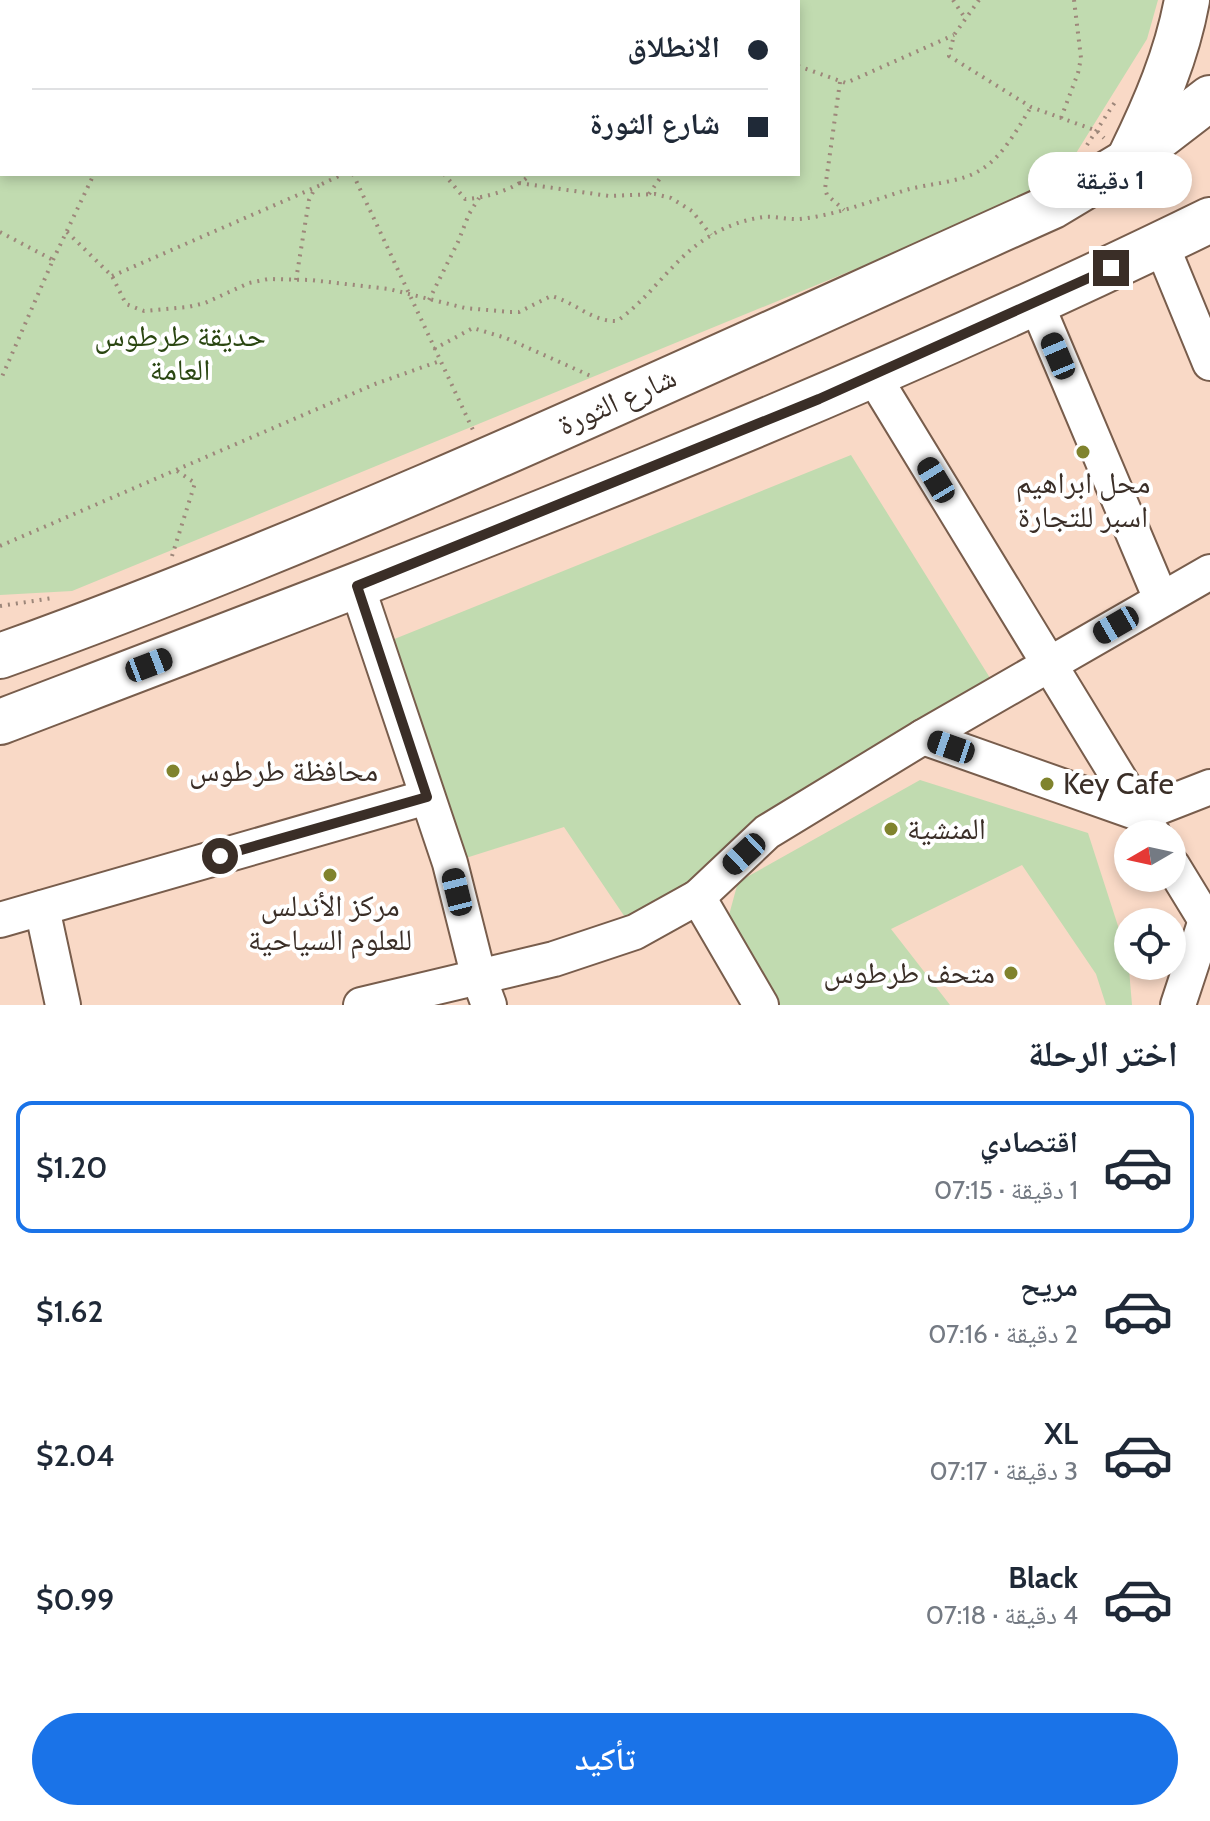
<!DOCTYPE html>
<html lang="ar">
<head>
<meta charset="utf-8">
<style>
  body { margin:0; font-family:Cabin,"Noto Naskh Arabic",sans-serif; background:#f6f6f7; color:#1f2937; direction:rtl; height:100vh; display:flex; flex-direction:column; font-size:30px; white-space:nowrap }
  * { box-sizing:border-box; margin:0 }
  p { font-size:26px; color:#747a83 }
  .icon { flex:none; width:44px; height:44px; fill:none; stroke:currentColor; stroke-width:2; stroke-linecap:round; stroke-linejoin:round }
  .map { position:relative; height:1005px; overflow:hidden; direction:ltr }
  .details { display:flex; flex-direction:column; background:#fff; flex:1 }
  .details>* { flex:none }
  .guide { position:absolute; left:0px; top:0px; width:800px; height:176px; box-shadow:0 4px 12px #0003; direction:rtl; display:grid; align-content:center; height:176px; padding:0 32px; background:#fff }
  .needle { width:52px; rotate:261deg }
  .buttons { position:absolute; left:1114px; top:820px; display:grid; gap:16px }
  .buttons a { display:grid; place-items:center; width:72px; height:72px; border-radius:50%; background:#fff; box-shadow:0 4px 12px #0003; font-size:40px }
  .end { position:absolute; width:36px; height:36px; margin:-18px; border:10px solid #3a2e27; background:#fff; box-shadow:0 0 0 4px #fff }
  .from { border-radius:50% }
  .bubble { position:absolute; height:56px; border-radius:28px; background:#fff; box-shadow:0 4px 12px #0003; font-size:26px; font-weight:600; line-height:56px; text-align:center; direction:rtl }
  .car { position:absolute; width:24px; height:48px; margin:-24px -12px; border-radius:10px; box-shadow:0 0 6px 2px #0007; background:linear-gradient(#222 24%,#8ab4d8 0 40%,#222 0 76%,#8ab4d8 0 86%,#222 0) }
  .guide b { display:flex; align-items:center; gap:28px; height:76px; font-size:30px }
  .guide b+b { border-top:2px solid #e0e1e3 }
  .guide i { width:20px; height:20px; background:#1f2937 }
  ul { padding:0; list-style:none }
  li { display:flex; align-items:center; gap:24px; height:132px; margin:0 16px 12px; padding:0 16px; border:4px solid transparent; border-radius:16px }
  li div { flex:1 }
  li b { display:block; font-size:30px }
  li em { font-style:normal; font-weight:600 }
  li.on { border-color:#1a73e8 }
  li>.icon { width:72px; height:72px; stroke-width:1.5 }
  h2 { padding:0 32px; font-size:36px; line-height:96px }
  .primary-button { display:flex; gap:16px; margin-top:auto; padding:16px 32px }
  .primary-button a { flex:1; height:92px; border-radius:48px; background:#1a73e8; color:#fff; font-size:32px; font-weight:600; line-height:92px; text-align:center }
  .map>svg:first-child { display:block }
  .green { fill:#c1dbb0; fill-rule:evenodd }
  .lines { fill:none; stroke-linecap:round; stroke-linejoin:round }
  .minor-casing { stroke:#785d4c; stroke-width:38 }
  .major-casing { stroke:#785d4c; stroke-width:48 }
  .path { stroke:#9d877a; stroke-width:4; stroke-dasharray:2 6; stroke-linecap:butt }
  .minor { stroke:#fff; stroke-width:34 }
  .major { stroke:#fff; stroke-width:44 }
  .route { stroke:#3a2e27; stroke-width:10 }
  .poi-dot { fill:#80832d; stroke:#fff; stroke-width:3 }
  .labels { text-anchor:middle; stroke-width:8; stroke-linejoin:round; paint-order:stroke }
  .park-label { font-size:30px; fill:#2a4611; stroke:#fff }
  .street-label { font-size:30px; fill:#3a2e27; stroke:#fff }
  .poi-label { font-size:30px; fill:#3a2e27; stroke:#fff; text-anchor:start }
</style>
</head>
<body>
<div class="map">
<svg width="1210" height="1005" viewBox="0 0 1210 1005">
  <rect width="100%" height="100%" fill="#f9d9c6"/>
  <g class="green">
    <path d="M0,0H1158L1147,39L1055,187L72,591L0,595ZM2,2H798V174H2Z"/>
    <polygon points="851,455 1005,702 635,932 564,827 450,863 377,646"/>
    <polygon points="920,780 1088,833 1128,957 1132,1005 1106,1005 1096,974 1022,865 891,929 950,1005 777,1005 729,915 738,882"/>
  </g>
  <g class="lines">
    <defs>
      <g id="minor">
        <polyline points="1161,244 1210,363"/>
        <polyline points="1036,303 1161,599"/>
        <polyline points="872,374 1153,834"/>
        <polyline points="357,586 450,863 479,978 489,1005"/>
        <polyline points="923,737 1141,814 1210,787"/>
        <polyline points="1172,865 1210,927"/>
        <polyline points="698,897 761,1005"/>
        <polyline points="42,908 63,1005"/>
        <polyline points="0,920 427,797"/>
        <polyline points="361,1005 554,959 635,932 698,897 767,832 923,737 1210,572"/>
        <polyline points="1178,1005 1206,920"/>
      </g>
      <g id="major">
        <path d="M1131,155C1155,106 1177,55 1187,0"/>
        <path d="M0,656C359,527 705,362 1053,206L1128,161L1210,98"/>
        <path d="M0,722C408,566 818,412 1210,220"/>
      </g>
    </defs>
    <use href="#minor" class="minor-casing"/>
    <use href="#major" class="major-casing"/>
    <g class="path">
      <polyline points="407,0 407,2"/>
      <polyline points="692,0 693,2"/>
      <polyline points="953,0 965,18"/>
      <polyline points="979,0 954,35 949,56 1031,107 1097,131 1104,138"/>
      <polyline points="331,2 339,0"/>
      <polyline points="587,2 587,0"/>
      <polyline points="736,2 738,0"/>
      <polyline points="0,23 2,23"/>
      <polyline points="798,66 846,83 954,35"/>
      <polyline points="840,82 825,189 827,195 844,210"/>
      <polyline points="0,88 2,87"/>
      <polyline points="0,98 2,96"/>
      <polyline points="1061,118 1078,73 1081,58 1074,0"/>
      <polyline points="1087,145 1117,99"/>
      <polyline points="353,174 473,430"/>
      <path d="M444,174L465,199C487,198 516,189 531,174"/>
      <polyline points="519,183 609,196 655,194 671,198 692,211 711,235"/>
      <polyline points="322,184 343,174"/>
      <polyline points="649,194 663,174"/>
      <polyline points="0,232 53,260 1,379"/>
      <path d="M67,232L112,276L126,304L144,311L188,307L205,303L249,283L268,279L311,280L389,289L465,308L510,312H519L551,296C575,302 592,322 617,321C652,297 675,255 712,235C726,226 747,219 764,217C776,216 788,220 800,219C837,215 871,201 906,190C930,183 961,183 982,169C1003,156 1018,128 1031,107"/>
      <polyline points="53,260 94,174"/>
      <polyline points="112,276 323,184"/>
      <polyline points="296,280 309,200 315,188"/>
      <polyline points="429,300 458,242 469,214 479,198"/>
      <polyline points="434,349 473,328 506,338 593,377"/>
      <polyline points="0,546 375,384 440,361"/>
      <polyline points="172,556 195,483 177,471"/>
      <polyline points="0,606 53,598"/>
    </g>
    <use href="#minor" class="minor"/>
    <use href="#major" class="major"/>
  </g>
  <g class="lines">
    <polyline class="route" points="220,856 427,797 357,586 819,399 1111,268"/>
  </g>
  <g class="poi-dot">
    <circle cx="1083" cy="452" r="8"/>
    <circle cx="173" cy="771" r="8"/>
    <circle cx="1047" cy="784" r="8"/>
    <circle cx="891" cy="829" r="8"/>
    <circle cx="330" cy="875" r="8"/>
    <circle cx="1011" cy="973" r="8"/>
  </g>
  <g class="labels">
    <g class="park-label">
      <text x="180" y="346">حديقة طرطوس<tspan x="180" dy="34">العامة</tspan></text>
    </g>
    <g class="street-label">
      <text transform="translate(617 401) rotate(-24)" y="10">شارع الثورة</text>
    </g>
    <g class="poi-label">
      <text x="1083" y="493" text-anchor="middle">محل ابراهيم<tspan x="1083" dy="34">اسبر للتجارة</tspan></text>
      <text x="189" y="781">محافظة طرطوس</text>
      <text x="1063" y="794">Key Cafe</text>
      <text x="907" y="839">المنشية</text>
      <text x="330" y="916" text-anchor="middle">مركز الأندلس<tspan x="330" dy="34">للعلوم السياحية</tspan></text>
      <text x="995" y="983" text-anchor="end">متحف طرطوس</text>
    </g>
  </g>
</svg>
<div class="buttons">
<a><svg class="needle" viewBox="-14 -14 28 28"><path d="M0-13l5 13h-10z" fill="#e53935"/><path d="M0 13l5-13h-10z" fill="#747a83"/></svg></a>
<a><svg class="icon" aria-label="locate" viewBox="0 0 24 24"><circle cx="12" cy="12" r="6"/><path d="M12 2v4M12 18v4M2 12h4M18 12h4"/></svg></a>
</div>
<i class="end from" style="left:220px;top:856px"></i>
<i class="end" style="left:1111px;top:268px"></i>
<div class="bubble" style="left:1028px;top:152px;width:164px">1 دقيقة</div>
<i class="car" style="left:1058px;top:356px;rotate:337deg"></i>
<i class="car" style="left:936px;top:480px;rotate:329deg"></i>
<i class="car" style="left:1116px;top:625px;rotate:240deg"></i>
<i class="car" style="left:149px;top:665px;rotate:69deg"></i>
<i class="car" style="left:951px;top:747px;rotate:289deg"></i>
<i class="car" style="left:744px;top:854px;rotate:227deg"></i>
<i class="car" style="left:457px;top:892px;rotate:346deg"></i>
<div class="guide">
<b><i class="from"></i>الانطلاق</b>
<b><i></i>شارع الثورة</b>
</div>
</div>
<section class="details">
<h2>اختر الرحلة</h2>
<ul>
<li class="on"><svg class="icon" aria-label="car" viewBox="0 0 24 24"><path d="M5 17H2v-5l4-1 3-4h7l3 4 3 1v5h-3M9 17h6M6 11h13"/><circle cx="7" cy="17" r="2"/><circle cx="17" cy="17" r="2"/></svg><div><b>اقتصادي</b><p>1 دقيقة · 07:15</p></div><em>$1.20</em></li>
<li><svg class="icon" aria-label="car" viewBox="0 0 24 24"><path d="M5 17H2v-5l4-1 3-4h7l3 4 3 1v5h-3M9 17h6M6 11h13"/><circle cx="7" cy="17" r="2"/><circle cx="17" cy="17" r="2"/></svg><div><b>مريح</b><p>2 دقيقة · 07:16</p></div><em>$1.62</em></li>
<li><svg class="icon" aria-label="car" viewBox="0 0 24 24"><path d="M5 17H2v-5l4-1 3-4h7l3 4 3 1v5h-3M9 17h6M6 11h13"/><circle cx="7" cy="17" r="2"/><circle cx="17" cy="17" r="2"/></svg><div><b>XL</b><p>3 دقيقة · 07:17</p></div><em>$2.04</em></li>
<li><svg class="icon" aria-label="car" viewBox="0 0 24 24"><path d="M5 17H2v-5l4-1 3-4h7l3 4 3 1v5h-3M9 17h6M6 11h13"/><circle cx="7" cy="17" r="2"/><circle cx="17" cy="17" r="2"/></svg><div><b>Black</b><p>4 دقيقة · 07:18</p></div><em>$0.99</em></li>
</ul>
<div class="primary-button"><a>تأكيد</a></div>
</section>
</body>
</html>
